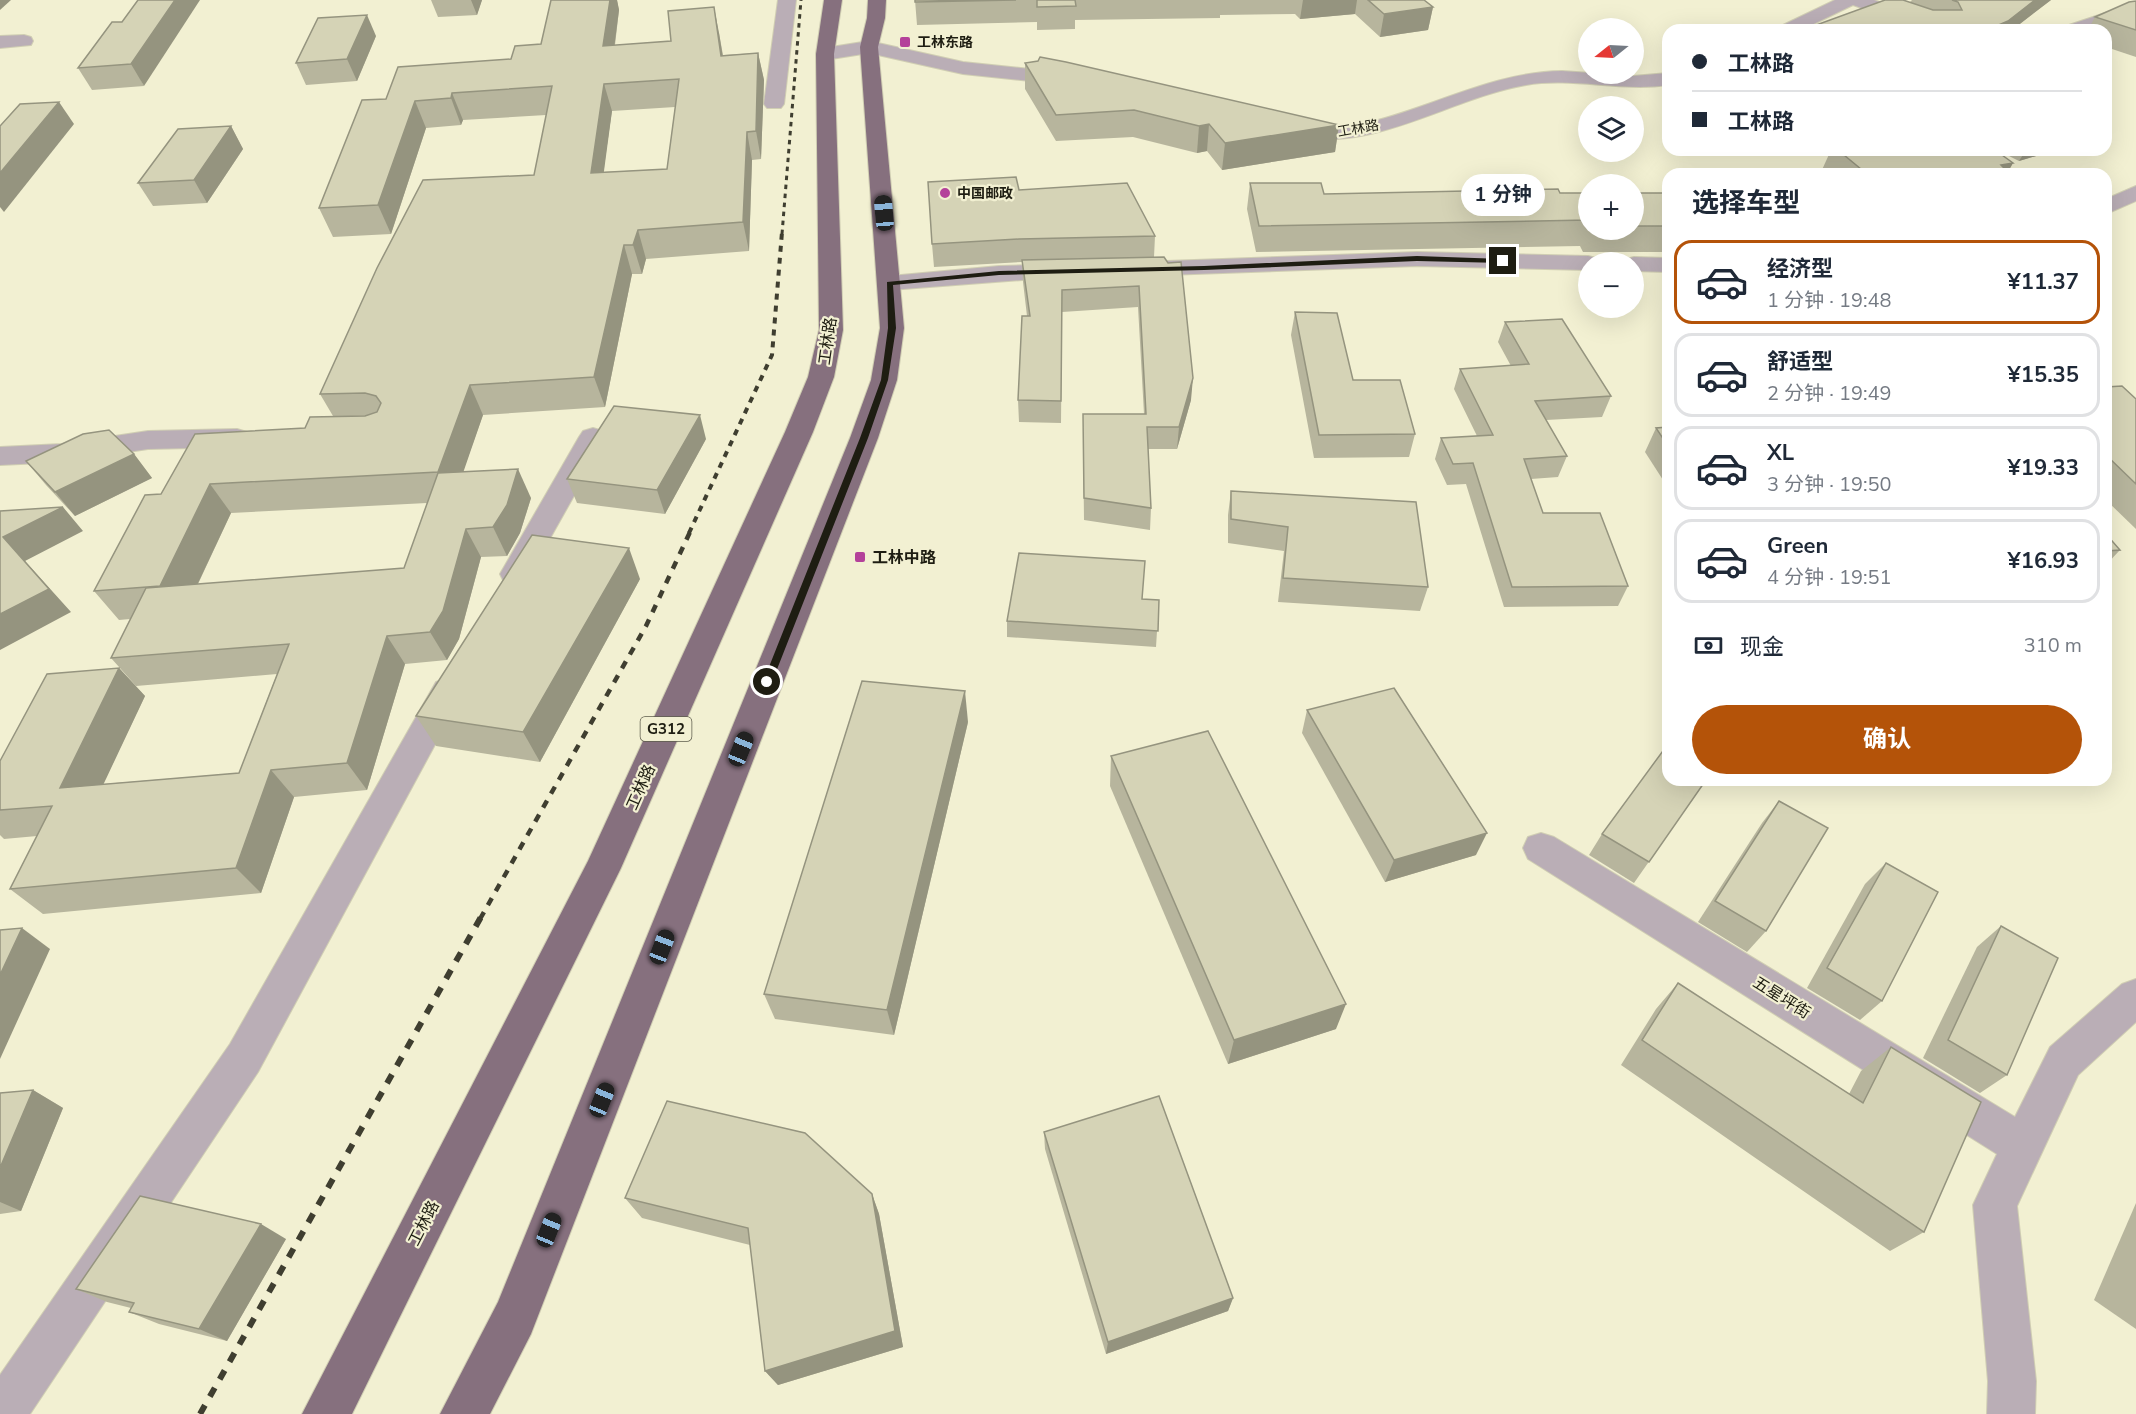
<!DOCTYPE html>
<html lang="zh">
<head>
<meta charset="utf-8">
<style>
  body { margin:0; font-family:"Nunito Sans","Noto Sans SC",sans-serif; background:#f2f2f3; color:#1f2937; height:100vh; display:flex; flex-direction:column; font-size:22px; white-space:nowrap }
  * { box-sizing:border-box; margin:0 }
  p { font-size:20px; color:#747a83 }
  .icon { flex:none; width:33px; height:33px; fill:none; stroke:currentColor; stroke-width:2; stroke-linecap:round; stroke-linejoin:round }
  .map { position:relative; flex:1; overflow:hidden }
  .details { position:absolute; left:1662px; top:168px; width:450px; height:618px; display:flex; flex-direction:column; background:#fff; border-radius:18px; box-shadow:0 6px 24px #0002 }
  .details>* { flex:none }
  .top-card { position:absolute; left:1662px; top:24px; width:450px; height:132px; border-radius:18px; box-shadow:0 6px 24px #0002; display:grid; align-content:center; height:132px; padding:0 30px; background:#fff }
  .needle { width:39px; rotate:252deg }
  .fabs { position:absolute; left:1578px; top:18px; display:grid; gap:12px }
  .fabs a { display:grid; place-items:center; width:66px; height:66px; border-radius:50%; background:#fff; box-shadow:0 6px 24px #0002; font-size:30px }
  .end { position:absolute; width:27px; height:27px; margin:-14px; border:8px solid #1e1d12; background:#fff; box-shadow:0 0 0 3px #fff }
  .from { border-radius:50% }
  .bubble { position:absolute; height:42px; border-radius:21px; background:#fff; box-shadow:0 6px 24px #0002; font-size:20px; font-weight:700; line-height:42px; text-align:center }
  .car { position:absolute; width:18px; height:36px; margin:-18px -9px; border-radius:8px; box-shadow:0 0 4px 2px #0007; background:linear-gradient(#222 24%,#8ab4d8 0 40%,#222 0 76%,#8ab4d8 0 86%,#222 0) }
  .top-card b { display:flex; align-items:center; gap:21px; height:57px; font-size:22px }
  .top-card b+b { border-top:2px solid #e0e1e3 }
  .top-card i { width:15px; height:15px; background:#1f2937 }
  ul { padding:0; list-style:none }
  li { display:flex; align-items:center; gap:18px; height:84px; margin:0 12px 9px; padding:0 18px; border:3px solid #e0e1e3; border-radius:18px }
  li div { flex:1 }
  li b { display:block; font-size:22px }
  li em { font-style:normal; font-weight:700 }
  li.current { border-color:#b45309 }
  li>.icon { width:54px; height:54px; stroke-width:1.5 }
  h2 { padding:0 30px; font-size:27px; line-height:72px }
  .pay { display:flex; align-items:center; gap:15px; height:66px; padding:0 30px; font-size:22px }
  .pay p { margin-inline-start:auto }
  .cta { display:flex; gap:12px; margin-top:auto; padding:12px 30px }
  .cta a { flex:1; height:69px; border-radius:36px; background:#b45309; color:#fff; font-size:24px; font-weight:700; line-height:69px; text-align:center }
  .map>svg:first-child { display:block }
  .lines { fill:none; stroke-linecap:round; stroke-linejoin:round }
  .minor-casing { stroke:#d0ceb3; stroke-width:2 }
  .trunk-casing { stroke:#d0ceb3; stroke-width:2 }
  .minor { fill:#baaeb6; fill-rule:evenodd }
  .trunk { fill:#86707e; fill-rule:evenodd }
  .rail-far3 { stroke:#3f3e30; stroke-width:3; stroke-dasharray:4.5 4.5; stroke-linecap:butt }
  .rail-far2 { stroke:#3f3e30; stroke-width:4; stroke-dasharray:6 6; stroke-linecap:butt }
  .rail-far1 { stroke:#3f3e30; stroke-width:4.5; stroke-dasharray:8 8; stroke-linecap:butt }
  .rail { stroke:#3f3e30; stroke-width:6; stroke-dasharray:10 10; stroke-linecap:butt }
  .wall { fill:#b7b59d; fill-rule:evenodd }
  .shaded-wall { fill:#95947f }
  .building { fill:#d5d3b6; stroke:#95947f; stroke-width:1.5; fill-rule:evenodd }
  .route { fill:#1e1d12 }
  .poi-dot { fill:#b4419a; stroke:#f2f0d2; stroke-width:2 }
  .labels { text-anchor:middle; stroke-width:4.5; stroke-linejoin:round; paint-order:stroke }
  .far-poi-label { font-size:14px; font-weight:bold; fill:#1e1d12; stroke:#f2f0d2; text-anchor:start }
  .far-street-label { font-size:14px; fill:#1e1d12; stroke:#f2f0d2 }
  .shield { fill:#f2f0d2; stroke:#5e5c4c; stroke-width:1.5 }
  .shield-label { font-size:15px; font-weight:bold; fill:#1e1d12 }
  .street-label { font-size:16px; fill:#1e1d12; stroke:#f2f0d2 }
  .poi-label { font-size:16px; font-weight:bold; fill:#1e1d12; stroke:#f2f0d2; text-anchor:start }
</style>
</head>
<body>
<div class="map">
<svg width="2136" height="1414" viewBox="0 0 2136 1414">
  <rect width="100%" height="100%" fill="#f2f0d2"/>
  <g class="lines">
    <defs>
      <g id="minor">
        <polygon points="778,0 796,0 784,104 781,108 767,108 764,104"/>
        <polygon points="1835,0 1874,0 1946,26 1949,30 1923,30 1853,5 1801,30 1778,30 1781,26"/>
        <polygon points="2136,8 2136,18 2117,21 2090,30 2063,30 2066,26 2108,12"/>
        <polygon points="24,35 31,37 33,41 31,45 0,48 0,36"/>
        <polygon points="869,41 963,62 1069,73 1076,75 1079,79 1076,83 1069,85 963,74 869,53 825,60 818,58 816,54 818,50 825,48"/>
        <path d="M1562,71L1633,76L1668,73V85C1621,92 1573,77 1526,85C1446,99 1371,156 1287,135L1284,131L1287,127C1298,124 1308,127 1319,128C1337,129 1356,125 1374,121C1437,105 1495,72 1562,71Z"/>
        <polygon points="2136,186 2136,201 2106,214 2106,199"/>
        <polygon points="1417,252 1588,256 1596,258 1599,262 1588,262 1588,270 1417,266 1138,276 1130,274 1126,269 1130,264 1138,262"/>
        <polygon points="1634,257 1668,258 1668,272 1634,271 1634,262 1623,262 1626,259"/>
        <polygon points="1068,264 1076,266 1080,271 1076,276 890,290 882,288 878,283 882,278 890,276 999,266"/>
        <polygon points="593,428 603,431 607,437 530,574 526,582 515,585 504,582 500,574 579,437 583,431"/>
        <polygon points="237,429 247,432 251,438 247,444 237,447 148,449 62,462 0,465 0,447 62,444 148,431"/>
        <polygon points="448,678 460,682 464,691 258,1072 30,1414 0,1414 0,1375 230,1044 436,682"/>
        <polygon points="1541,833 1554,837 2015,1117 2050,1047 2122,984 2136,979 2136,1022 2078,1075 2017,1206 2036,1381 2035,1414 1987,1414 1988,1381 1973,1205 1997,1154 1528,859 1523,848 1528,837"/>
      </g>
      <g id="trunk">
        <polygon points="824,0 842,0 834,54 843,330 834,377 813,432 621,868 352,1414 302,1414 588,861 785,432 808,377 819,330 816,54"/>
        <polygon points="868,0 886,0 885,18 878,47 904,328 897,380 878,438 531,1334 490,1414 440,1414 498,1302 850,438 871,380 880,328 860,47 867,18"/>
      </g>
    </defs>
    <use href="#minor" class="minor-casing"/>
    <use href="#trunk" class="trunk-casing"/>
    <use href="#minor" class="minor"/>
    <use href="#trunk" class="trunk"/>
    <polyline class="rail-far3" points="782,234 801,0"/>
    <polyline class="rail-far2" points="689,533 772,355 782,232"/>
    <polyline class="rail-far1" points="480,919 646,626 690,532"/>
    <polyline class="rail" points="200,1414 481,917"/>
  </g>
  <g class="wall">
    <polygon points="431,0 482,0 477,15 438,17"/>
    <path d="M551,0H617L619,10L615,45L671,41L719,33L723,55L758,53L764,80L761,159L752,160L749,251L646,259L642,274H632L605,407L483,415L463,471L531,498L520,533L507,556L481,557L459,639L447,660L405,664L367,790L294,797L261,893L43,914L10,889L37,836L4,839L0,835V761L119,668L145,696L103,784L239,773L277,674L136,686L111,658L130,619L119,620L94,591L161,494L333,416L320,394L534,175L546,115L463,120L461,125L426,128L391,234L333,237L319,208L386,99L511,59L541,44ZM675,107L667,169L603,172L612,111ZM427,503L404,568L198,584L231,513Z"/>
    <polygon points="915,0 1424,0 1433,7 1428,30 1380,37 1355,14 1300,19 1295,14 1220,15 1220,18 1075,20 1075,29 1037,30 1037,22 917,25"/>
    <polygon points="1912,0 2051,0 2012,30 1817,30 1819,24 1910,2"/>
    <polygon points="2136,1 2136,57 2106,47 2106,30 2088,30 2095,17"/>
    <polygon points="112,22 144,86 92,90 78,68"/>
    <polygon points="376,36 357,81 306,85 296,63"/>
    <polygon points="1025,63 1339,125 1335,152 1222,170 1207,151 1197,153 1133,137 1056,141 1025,89"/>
    <polygon points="231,126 243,149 207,203 153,206 138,183"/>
    <polygon points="1831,150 1995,150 2010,174 1823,174 1821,172"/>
    <polygon points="1997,150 2052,150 2046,153 2019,161"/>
    <polygon points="1250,183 1324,194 1588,193 1588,230 1634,230 1634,193 1668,193 1668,252 1583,252 1580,246 1256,252 1247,209"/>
    <polygon points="1019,190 1155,236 1154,257 1191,400 1177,449 1148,449 1151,508 1150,530 1084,520 1083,436 1144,414 1138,307 1062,312 1061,423 1019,422 1018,400 1027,316 1023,282 1022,262 934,267 932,244"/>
    <polygon points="1295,312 1353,380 1415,434 1409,457 1314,458 1291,335"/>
    <polygon points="1505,322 1611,396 1602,417 1546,420 1567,456 1558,477 1531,479 1543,513 1628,586 1618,606 1504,607 1466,484 1447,485 1435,459 1441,438 1477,436 1454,389 1460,369 1511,366 1498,342"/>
    <polygon points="2106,387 2136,399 2136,529 2106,500"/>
    <polygon points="1668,427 1668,479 1663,480 1645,452 1656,428"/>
    <polygon points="706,439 665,514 577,503 567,479"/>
    <polygon points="134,454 152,478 75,516 46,485 26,461"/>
    <polygon points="1231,491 1428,587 1420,611 1278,602 1284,551 1228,543 1228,515"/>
    <polygon points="2106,534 2120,550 2106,565"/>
    <polygon points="640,579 540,762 436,746 416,716"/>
    <polygon points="1142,599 1159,600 1156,647 1007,637 1007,621"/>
    <polygon points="1307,710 1476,855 1385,882 1302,733"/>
    <polygon points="968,722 894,1035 775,1019 764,994"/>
    <polygon points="1111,756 1336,1029 1228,1064 1110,786"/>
    <polygon points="1706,780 1634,883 1589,855 1602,834"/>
    <polygon points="1779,801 1766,931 1747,952 1698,922 1762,823"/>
    <polygon points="1886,863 1882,1001 1860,1020 1807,988 1865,884"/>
    <polygon points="2001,926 2007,1075 1980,1093 1923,1058 1977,947"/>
    <polygon points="1678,983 1849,1094 1861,1071 1891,1047 1924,1232 1890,1251 1621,1065 1656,1009"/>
    <polygon points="33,1090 63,1108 21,1211 0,1214 0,1093"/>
    <polygon points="1044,1132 1233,1298 1228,1311 1106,1354 1045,1149"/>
    <polygon points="872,1194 879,1214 903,1347 778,1385 765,1371 750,1245 642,1218 625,1198"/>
    <polygon points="2136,1203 2136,1329 2094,1300"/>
    <polygon points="286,1239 227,1341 159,1324 129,1312 131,1308 107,1302 76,1289"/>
  </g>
  <g class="shaded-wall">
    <polygon points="0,0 11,0 0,10"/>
    <polygon points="175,0 200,0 144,86 131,64"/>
    <polygon points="471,0 482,0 477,15"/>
    <polygon points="610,0 617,0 619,10 611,72 603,46"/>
    <polygon points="1303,0 1357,0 1355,14 1300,19"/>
    <polygon points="2035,0 2051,0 2012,30 1987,30"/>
    <polygon points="714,7 719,33 727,83 721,56"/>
    <polygon points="1433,7 1428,30 1380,37 1384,14"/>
    <polygon points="367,15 376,36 357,81 347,59"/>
    <polygon points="758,53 764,80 761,159 756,131"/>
    <polygon points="604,84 612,111 600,201 591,173"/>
    <polygon points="452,93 463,120 461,125 451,98"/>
    <polygon points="415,101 426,128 391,234 378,205"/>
    <polygon points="59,102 74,124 4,212 0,207 0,173"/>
    <polygon points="1209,124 1207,151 1197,153 1199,126"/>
    <polygon points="1339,125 1335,152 1222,170 1225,143"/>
    <polygon points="231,126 243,149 207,203 194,180"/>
    <polygon points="747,132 752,160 749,251 743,222"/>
    <polygon points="2026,150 2052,150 2046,153 2019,161"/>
    <polygon points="2013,163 2007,174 2001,165"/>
    <polygon points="638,230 646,259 642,274 633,245"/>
    <polygon points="624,245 632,274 605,407 594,377"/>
    <polygon points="1193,378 1191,400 1177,449 1179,427"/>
    <polygon points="470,385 483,415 453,502 438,472"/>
    <polygon points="700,415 706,439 665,514 657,490"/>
    <polygon points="134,454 152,478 75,516 55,492"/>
    <polygon points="518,469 531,498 520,533 507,556 493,527"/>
    <polygon points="210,484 231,513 183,615 160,586"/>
    <polygon points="63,507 83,531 25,561 71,612 0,650 0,614 3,537"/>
    <polygon points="466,529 481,557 459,639 447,660 430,632"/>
    <polygon points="629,548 640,579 540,762 523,732"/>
    <polygon points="387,636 405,664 367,790 347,763"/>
    <polygon points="119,668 145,696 89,815 60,788"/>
    <polygon points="965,691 968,722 894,1035 887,1010"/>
    <polygon points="271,770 294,797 261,893 236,868"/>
    <polygon points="1487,833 1476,855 1385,882 1394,860"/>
    <polygon points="22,928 50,949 0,1059 0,975"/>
    <polygon points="1346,1004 1336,1029 1228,1064 1234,1040"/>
    <polygon points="33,1090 63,1108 21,1211 0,1202 0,1168"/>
    <polygon points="872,1194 879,1214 903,1347 778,1385 765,1371"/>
    <polygon points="261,1224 286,1239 227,1341 199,1329"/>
    <polygon points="1233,1298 1228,1311 1106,1354 1108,1342"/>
  </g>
  <g class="building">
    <polygon points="138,0 175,0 131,64 78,68 112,22 122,22"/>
    <path d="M551,0H610L603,46L671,41L668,11L714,7L721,56L758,53L756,131L747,132L743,222L638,230L633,245H624L594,377L470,385L438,472L210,484L160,586L94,591L145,495L161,494L195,434L305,428L310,417L365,416L377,412L381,403L376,396L365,393L320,394L377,268L423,180L534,175L552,86L452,93L451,98L415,101L378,205L319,208L362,100L386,99L398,67L511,59L515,46L541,44ZM679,79L667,169L591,173L604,84Z"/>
    <polygon points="915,0 1016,0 915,2"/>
    <polygon points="1037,0 1075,0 1076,6 1037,7"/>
    <polygon points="1368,0 1424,0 1433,7 1384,14"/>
    <polygon points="1885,0 1903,0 1933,10 1962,10 1958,2 1952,0 2035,0 2008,21 1987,30 1836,30 1819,24"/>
    <polygon points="2136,1 2136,30 2095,17 2129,2"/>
    <polygon points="367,15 347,59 296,63 318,18"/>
    <polygon points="1040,57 1066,62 1339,125 1225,143 1209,124 1199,126 1134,110 1056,115 1025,63 1038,61"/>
    <polygon points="59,102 0,173 0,126 20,104"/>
    <polygon points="231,126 194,180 138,183 178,129"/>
    <polygon points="1838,150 1995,150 2013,163 2001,165 2010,174 1867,174"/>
    <polygon points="1016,177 1019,190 1127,183 1155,236 1019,239 932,244 928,182"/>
    <polygon points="1250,183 1321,183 1324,194 1558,189 1560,193 1588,193 1588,220 1259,226"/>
    <rect x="1634" y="193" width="34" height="33"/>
    <polygon points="1164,257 1168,263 1181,262 1193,378 1179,427 1147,427 1151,508 1084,498 1083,414 1146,414 1139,286 1062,290 1061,401 1018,400 1022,316 1030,316 1022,260"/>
    <polygon points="1295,312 1337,313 1353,380 1400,380 1415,434 1319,435"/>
    <polygon points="1562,319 1611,396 1535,401 1567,456 1524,459 1543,513 1600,513 1628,586 1512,587 1473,463 1453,464 1441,438 1493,435 1460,369 1529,364 1505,322"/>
    <polygon points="2122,386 2136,399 2136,484 2106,455 2106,387"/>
    <polygon points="614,406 700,415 657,490 567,479"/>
    <polygon points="1668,427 1668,446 1656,428"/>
    <polygon points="109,430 134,454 55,492 26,461 83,434"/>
    <polygon points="518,469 507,505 493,527 466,529 443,611 430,632 387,636 347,763 271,770 236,868 10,889 52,806 0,810 0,761 47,674 119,668 60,788 239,773 289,644 111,658 146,588 404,568 438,473"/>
    <polygon points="1231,491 1416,502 1428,587 1283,578 1288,527 1231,519"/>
    <polygon points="63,507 3,537 49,589 0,614 0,511"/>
    <polygon points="2106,534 2120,550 2106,551"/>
    <polygon points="532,535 629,548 523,732 416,716"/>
    <polygon points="1019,553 1145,561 1142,599 1159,600 1158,631 1007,621"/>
    <polygon points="862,681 965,691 887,1010 764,994"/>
    <polygon points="1394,688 1487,833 1394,860 1307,710"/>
    <polygon points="1208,731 1346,1004 1234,1040 1111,756"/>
    <polygon points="1668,744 1668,780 1706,780 1649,862 1602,834"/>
    <polygon points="1779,801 1828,828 1766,931 1715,901"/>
    <polygon points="1886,863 1938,892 1882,1001 1827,968"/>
    <polygon points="2001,926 2058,958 2007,1075 1948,1040"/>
    <polygon points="22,928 0,975 0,930"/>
    <polygon points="1678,983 1863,1103 1891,1047 1981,1102 1924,1232 1642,1040"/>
    <polygon points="33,1090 0,1168 0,1093"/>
    <polygon points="1159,1096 1233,1298 1108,1342 1044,1132"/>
    <polygon points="667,1101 805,1133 872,1194 895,1331 765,1371 748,1228 625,1198"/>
    <polygon points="140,1196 261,1224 199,1329 129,1312 134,1303 76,1289"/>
  </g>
  <polygon class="route" points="1417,256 1503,259 1506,261 1503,263 1417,261 1204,270 999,275 893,285 896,328 888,380 868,438 772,682 767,686 764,685 763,682 860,438 881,380 888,328 887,282 999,271 1204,266"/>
  <g class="poi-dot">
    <rect x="899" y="36" width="12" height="12" rx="3"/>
    <circle cx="945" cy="193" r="6"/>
    <rect x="854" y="551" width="12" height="12" rx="3"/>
  </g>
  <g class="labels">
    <g class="far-poi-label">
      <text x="917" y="47">工林东路</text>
      <text x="957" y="198">中国邮政</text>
    </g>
    <g class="far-street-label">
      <text transform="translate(1358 128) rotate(-10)" y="5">工林路</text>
    </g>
    <rect class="shield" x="640.5" y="717" width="51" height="24" rx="4.5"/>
    <g class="shield-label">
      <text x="666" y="734">G312</text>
    </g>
    <g class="street-label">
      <text transform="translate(827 341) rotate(-82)" y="6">工林路</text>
      <text transform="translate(640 787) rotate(-66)" y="6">工林路</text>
      <text transform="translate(1782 997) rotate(32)" y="6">五星坪街</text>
      <text transform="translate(423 1223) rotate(-63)" y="6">工林路</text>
    </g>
    <g class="poi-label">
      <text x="872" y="563">工林中路</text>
    </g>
  </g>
</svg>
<div class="fabs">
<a><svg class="needle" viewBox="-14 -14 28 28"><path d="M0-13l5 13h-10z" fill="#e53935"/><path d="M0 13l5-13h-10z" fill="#747a83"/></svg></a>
<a><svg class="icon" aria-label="layers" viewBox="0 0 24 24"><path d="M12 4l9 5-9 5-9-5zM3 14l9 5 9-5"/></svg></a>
<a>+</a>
<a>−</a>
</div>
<i class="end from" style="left:767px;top:682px"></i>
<i class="end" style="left:1503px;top:261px"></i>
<div class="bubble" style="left:1461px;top:174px;width:84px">1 分钟</div>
<i class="car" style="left:884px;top:213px;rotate:355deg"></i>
<i class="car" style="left:741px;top:749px;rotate:22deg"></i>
<i class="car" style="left:662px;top:947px;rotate:21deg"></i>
<i class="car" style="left:602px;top:1100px;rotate:22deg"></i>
<i class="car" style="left:549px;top:1230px;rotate:22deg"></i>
<div class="top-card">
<b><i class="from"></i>工林路</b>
<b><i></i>工林路</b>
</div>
<section class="details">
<h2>选择车型</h2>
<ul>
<li class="current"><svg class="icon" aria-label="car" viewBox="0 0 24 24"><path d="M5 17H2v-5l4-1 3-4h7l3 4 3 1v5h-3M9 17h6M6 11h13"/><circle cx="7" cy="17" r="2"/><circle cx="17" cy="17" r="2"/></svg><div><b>经济型</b><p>1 分钟 · 19:48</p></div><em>¥11.37</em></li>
<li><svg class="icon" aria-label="car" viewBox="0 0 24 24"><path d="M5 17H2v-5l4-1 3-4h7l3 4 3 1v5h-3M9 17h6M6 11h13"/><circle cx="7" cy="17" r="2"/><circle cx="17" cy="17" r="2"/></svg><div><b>舒适型</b><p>2 分钟 · 19:49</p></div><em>¥15.35</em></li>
<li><svg class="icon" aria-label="car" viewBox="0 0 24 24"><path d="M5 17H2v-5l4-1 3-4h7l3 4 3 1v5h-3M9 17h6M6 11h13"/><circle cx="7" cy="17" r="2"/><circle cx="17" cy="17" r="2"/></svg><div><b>XL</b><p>3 分钟 · 19:50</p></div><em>¥19.33</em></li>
<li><svg class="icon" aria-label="car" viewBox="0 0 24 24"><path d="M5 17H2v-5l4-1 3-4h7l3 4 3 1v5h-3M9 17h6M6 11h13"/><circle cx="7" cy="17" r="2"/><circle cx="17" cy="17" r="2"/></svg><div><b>Green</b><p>4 分钟 · 19:51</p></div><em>¥16.93</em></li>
</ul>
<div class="pay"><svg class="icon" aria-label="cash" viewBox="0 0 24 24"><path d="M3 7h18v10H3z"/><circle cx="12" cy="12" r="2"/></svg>现金<p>310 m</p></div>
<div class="cta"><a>确认</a></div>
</section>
</div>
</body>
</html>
